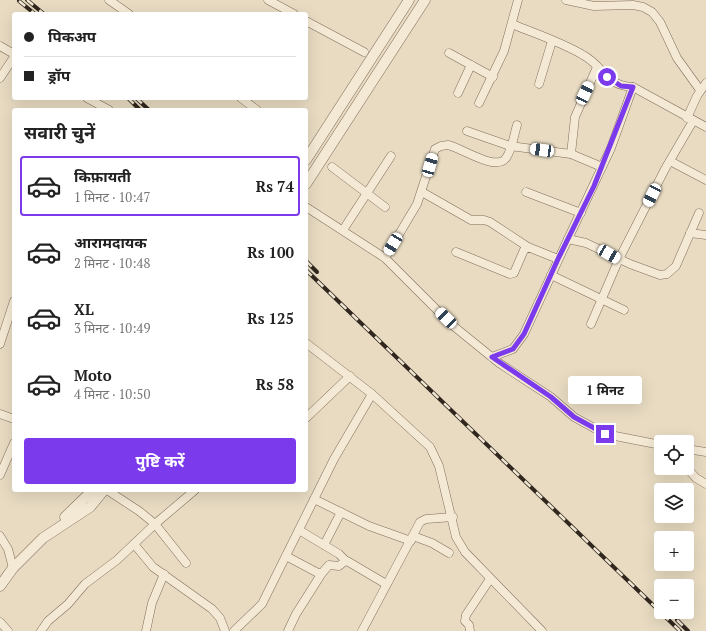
<!DOCTYPE html>
<html lang="hi">
<head>
<meta charset="utf-8">
<style>
  body { margin:0; font-family:"PT Serif","Noto Sans Devanagari",serif; background:#f2f2f2; color:#222; height:100vh; display:flex; flex-direction:column; font-size:15px; white-space:nowrap }
  * { box-sizing:border-box; margin:0 }
  p { font-size:13px; color:#767676 }
  .icon { flex:none; width:22px; height:22px; fill:none; stroke:currentColor; stroke-width:2; stroke-linecap:round; stroke-linejoin:round }
  .map { position:relative; flex:1; overflow:hidden }
  .details { position:absolute; left:12px; top:108px; width:296px; height:384px; display:flex; flex-direction:column; background:#fff; border-radius:4px; box-shadow:0 4px 16px #0002 }
  .details>* { flex:none }
  .guide { position:absolute; left:12px; top:12px; width:296px; height:88px; border-radius:4px; box-shadow:0 4px 16px #0002; display:grid; align-content:center; height:88px; padding:0 12px; background:#fff }
  .controls { position:absolute; left:654px; top:435px; display:grid; gap:8px }
  .controls a { display:grid; place-items:center; width:40px; height:40px; border-radius:4px; background:#fff; box-shadow:0 4px 16px #0002; font-size:20px }
  .end { position:absolute; width:18px; height:18px; margin:-9px; border:5px solid #7c3aed; background:#fff; box-shadow:0 0 0 2px #fff }
  .from { border-radius:50% }
  .bubble { position:absolute; height:28px; border-radius:4px; background:#fff; box-shadow:0 4px 16px #0002; font-size:13px; font-weight:700; line-height:28px; text-align:center }
  .car { position:absolute; width:12px; height:24px; margin:-12px -6px; border-radius:5px; box-shadow:0 0 3px 1px #0007; background:linear-gradient(#fff 24%,#345 0 40%,#fff 0 76%,#345 0 86%,#fff 0) }
  .guide b { display:flex; align-items:center; gap:14px; height:38px; font-size:15px }
  .guide b+b { border-top:1px solid #e0e0e0 }
  .guide i { width:10px; height:10px; background:#222 }
  ul { padding:0; list-style:none }
  li { display:flex; align-items:center; gap:12px; height:60px; margin:0 8px 6px; padding:0 4px; border:2px solid transparent; border-radius:4px }
  li div { flex:1 }
  li b { display:block; font-size:15px }
  li em { font-style:normal; font-weight:700 }
  li.on { border-color:#7c3aed }
  li>.icon { width:36px; height:36px; stroke-width:1.5 }
  h2 { padding:0 12px; font-size:18px; line-height:48px }
  .primary-button { display:flex; gap:8px; margin-top:auto; padding:8px 12px }
  .primary-button a { flex:1; height:46px; border-radius:4px; background:#7c3aed; color:#fff; font-size:16px; font-weight:700; line-height:46px; text-align:center }
  .map>svg:first-child { display:block }
  .lines { fill:none; stroke-linecap:round; stroke-linejoin:round }
  .minor-casing { stroke:#806d5b; stroke-width:9 }
  .tertiary-casing { stroke:#806d5b; stroke-width:11 }
  .minor { stroke:#f4e9d4; stroke-width:8 }
  .tertiary { stroke:#f4e9d4; stroke-width:10 }
  .rail-casing { stroke:#31271e; stroke-width:4 }
  .rail { stroke:#f0e6d1; stroke-width:2.5; stroke-dasharray:8; stroke-linecap:butt }
  .route { stroke:#7c3aed; stroke-width:5 }
</style>
</head>
<body>
<div class="map">
<svg width="706" height="631" viewBox="0 0 706 631">
  <rect width="100%" height="100%" fill="#e8dbc2"/>
  <g class="lines">
    <defs>
      <g id="minor">
        <polyline points="109,0 129,14"/>
        <polyline points="268,0 294,14"/>
        <polyline points="566,0 594,6 633,5 643,7 652,12 660,22 677,58 700,90"/>
        <polyline points="306,21 364,52"/>
        <path d="M512,24C536,34 561,42 583,55C605,67 604,85 633,87L706,127"/>
        <polyline points="0,46 14,54"/>
        <polyline points="449,53 493,77"/>
        <polyline points="0,78 14,57"/>
        <polyline points="539,84 552,41"/>
        <polyline points="458,93 471,65"/>
        <polyline points="87,98 109,110"/>
        <polyline points="241,98 257,110"/>
        <polyline points="479,103 504,51 518,0"/>
        <polyline points="687,118 697,96 706,83"/>
        <polyline points="467,131 510,146 571,154 575,117 597,67"/>
        <polyline points="571,154 602,167"/>
        <polyline points="670,161 706,180"/>
        <polyline points="332,167 385,207"/>
        <polyline points="422,192 471,220 484,220 490,222 528,247"/>
        <polyline points="526,192 581,213"/>
        <polyline points="306,207 385,258 451,324 499,363 551,397 574,417 605,434 661,445"/>
        <polyline points="343,230 391,156"/>
        <polyline points="690,233 706,235"/>
        <polyline points="568,239 611,148 633,87"/>
        <polyline points="456,252 510,274 514,273 524,250 528,247 558,259"/>
        <path d="M385,258L417,204L435,149L441,146L448,145C462,148 496,172 506,158C512,150 514,135 517,125"/>
        <polyline points="551,275 624,310"/>
        <polyline points="591,324 619,259 665,169 693,121"/>
        <polyline points="306,343 372,394 430,447 439,466 456,537 465,552 542,631"/>
        <polyline points="0,344 14,301"/>
        <polyline points="492,357 513,349 524,334 568,239 586,243 630,264 660,275 667,274 676,266 699,213"/>
        <polyline points="0,414 14,419"/>
        <polyline points="306,418 350,376"/>
        <polyline points="687,449 706,452"/>
        <polyline points="687,468 696,478 706,484"/>
        <polyline points="0,475 14,443"/>
        <polyline points="107,490 139,511 155,524 186,563"/>
        <polyline points="314,499 369,526 411,541"/>
        <polyline points="299,530 339,554 346,561"/>
        <polyline points="0,536 8,549 13,568"/>
        <polyline points="413,536 432,543 449,553"/>
        <polyline points="134,544 153,567 212,609 220,618 225,631"/>
        <polyline points="324,545 341,512"/>
        <polyline points="286,556 318,573 322,573 329,565 339,566 344,562 347,561 386,584"/>
        <polyline points="0,622 8,631"/>
        <polyline points="41,631 48,621 68,604 85,584 117,560 155,524 195,490"/>
        <polyline points="146,631 152,603 164,574"/>
        <polyline points="234,631 262,604 334,459 372,394"/>
        <polyline points="288,631 296,614 322,573"/>
        <polyline points="362,631 420,522 426,519 453,517"/>
        <polyline points="470,631 469,625 465,621 466,615 490,579"/>
      </g>
      <g id="tertiary">
        <polyline points="306,160 409,0"/>
        <polyline points="306,184 425,0"/>
        <polyline points="65,517 93,490"/>
        <polyline points="0,586 13,568 43,538 90,507 104,490"/>
      </g>
    </defs>
    <use href="#minor" class="minor-casing"/>
    <use href="#tertiary" class="tertiary-casing"/>
    <use href="#minor" class="minor"/>
    <use href="#tertiary" class="tertiary"/>
    <defs>
      <g id="rail">
        <polyline points="27,0 44,14"/>
        <polyline points="19,1 35,14"/>
        <polyline points="128,98 140,110"/>
        <polyline points="136,98 149,110"/>
        <polyline points="306,261 317,272"/>
        <polyline points="306,270 680,631"/>
        <polyline points="677,620 688,631"/>
      </g>
    </defs>
    <use href="#rail" class="rail-casing"/>
    <use href="#rail" class="rail"/>
  </g>
  <g class="lines">
    <polyline class="route" points="605,434 574,417 551,397 492,357 513,349 524,334 558,259 594,186 633,87 621,86 607,77"/>
  </g>
</svg>
<div class="controls">
<a><svg class="icon" aria-label="locate" viewBox="0 0 24 24"><circle cx="12" cy="12" r="6"/><path d="M12 2v4M12 18v4M2 12h4M18 12h4"/></svg></a>
<a><svg class="icon" aria-label="layers" viewBox="0 0 24 24"><path d="M12 4l9 5-9 5-9-5zM3 14l9 5 9-5"/></svg></a>
<a>+</a>
<a>−</a>
</div>
<i class="end from" style="left:607px;top:77px"></i>
<i class="end" style="left:605px;top:434px"></i>
<div class="bubble" style="left:568px;top:376px;width:74px">1 मिनट</div>
<i class="car" style="left:585px;top:93px;rotate:25deg"></i>
<i class="car" style="left:542px;top:150px;rotate:278deg"></i>
<i class="car" style="left:430px;top:165px;rotate:16deg"></i>
<i class="car" style="left:652px;top:195px;rotate:207deg"></i>
<i class="car" style="left:393px;top:244px;rotate:211deg"></i>
<i class="car" style="left:609px;top:254px;rotate:120deg"></i>
<i class="car" style="left:446px;top:318px;rotate:314deg"></i>
<div class="guide">
<b><i class="from"></i>पिकअप</b>
<b><i></i>ड्रॉप</b>
</div>
<section class="details">
<h2>सवारी चुनें</h2>
<ul>
<li class="on"><svg class="icon" aria-label="car" viewBox="0 0 24 24"><path d="M5 17H2v-5l4-1 3-4h7l3 4 3 1v5h-3M9 17h6M6 11h13"/><circle cx="7" cy="17" r="2"/><circle cx="17" cy="17" r="2"/></svg><div><b>किफ़ायती</b><p>1 मिनट · 10:47</p></div><em>Rs 74</em></li>
<li><svg class="icon" aria-label="car" viewBox="0 0 24 24"><path d="M5 17H2v-5l4-1 3-4h7l3 4 3 1v5h-3M9 17h6M6 11h13"/><circle cx="7" cy="17" r="2"/><circle cx="17" cy="17" r="2"/></svg><div><b>आरामदायक</b><p>2 मिनट · 10:48</p></div><em>Rs 100</em></li>
<li><svg class="icon" aria-label="car" viewBox="0 0 24 24"><path d="M5 17H2v-5l4-1 3-4h7l3 4 3 1v5h-3M9 17h6M6 11h13"/><circle cx="7" cy="17" r="2"/><circle cx="17" cy="17" r="2"/></svg><div><b>XL</b><p>3 मिनट · 10:49</p></div><em>Rs 125</em></li>
<li><svg class="icon" aria-label="car" viewBox="0 0 24 24"><path d="M5 17H2v-5l4-1 3-4h7l3 4 3 1v5h-3M9 17h6M6 11h13"/><circle cx="7" cy="17" r="2"/><circle cx="17" cy="17" r="2"/></svg><div><b>Moto</b><p>4 मिनट · 10:50</p></div><em>Rs 58</em></li>
</ul>
<div class="primary-button"><a>पुष्टि करें</a></div>
</section>
</div>
</body>
</html>
